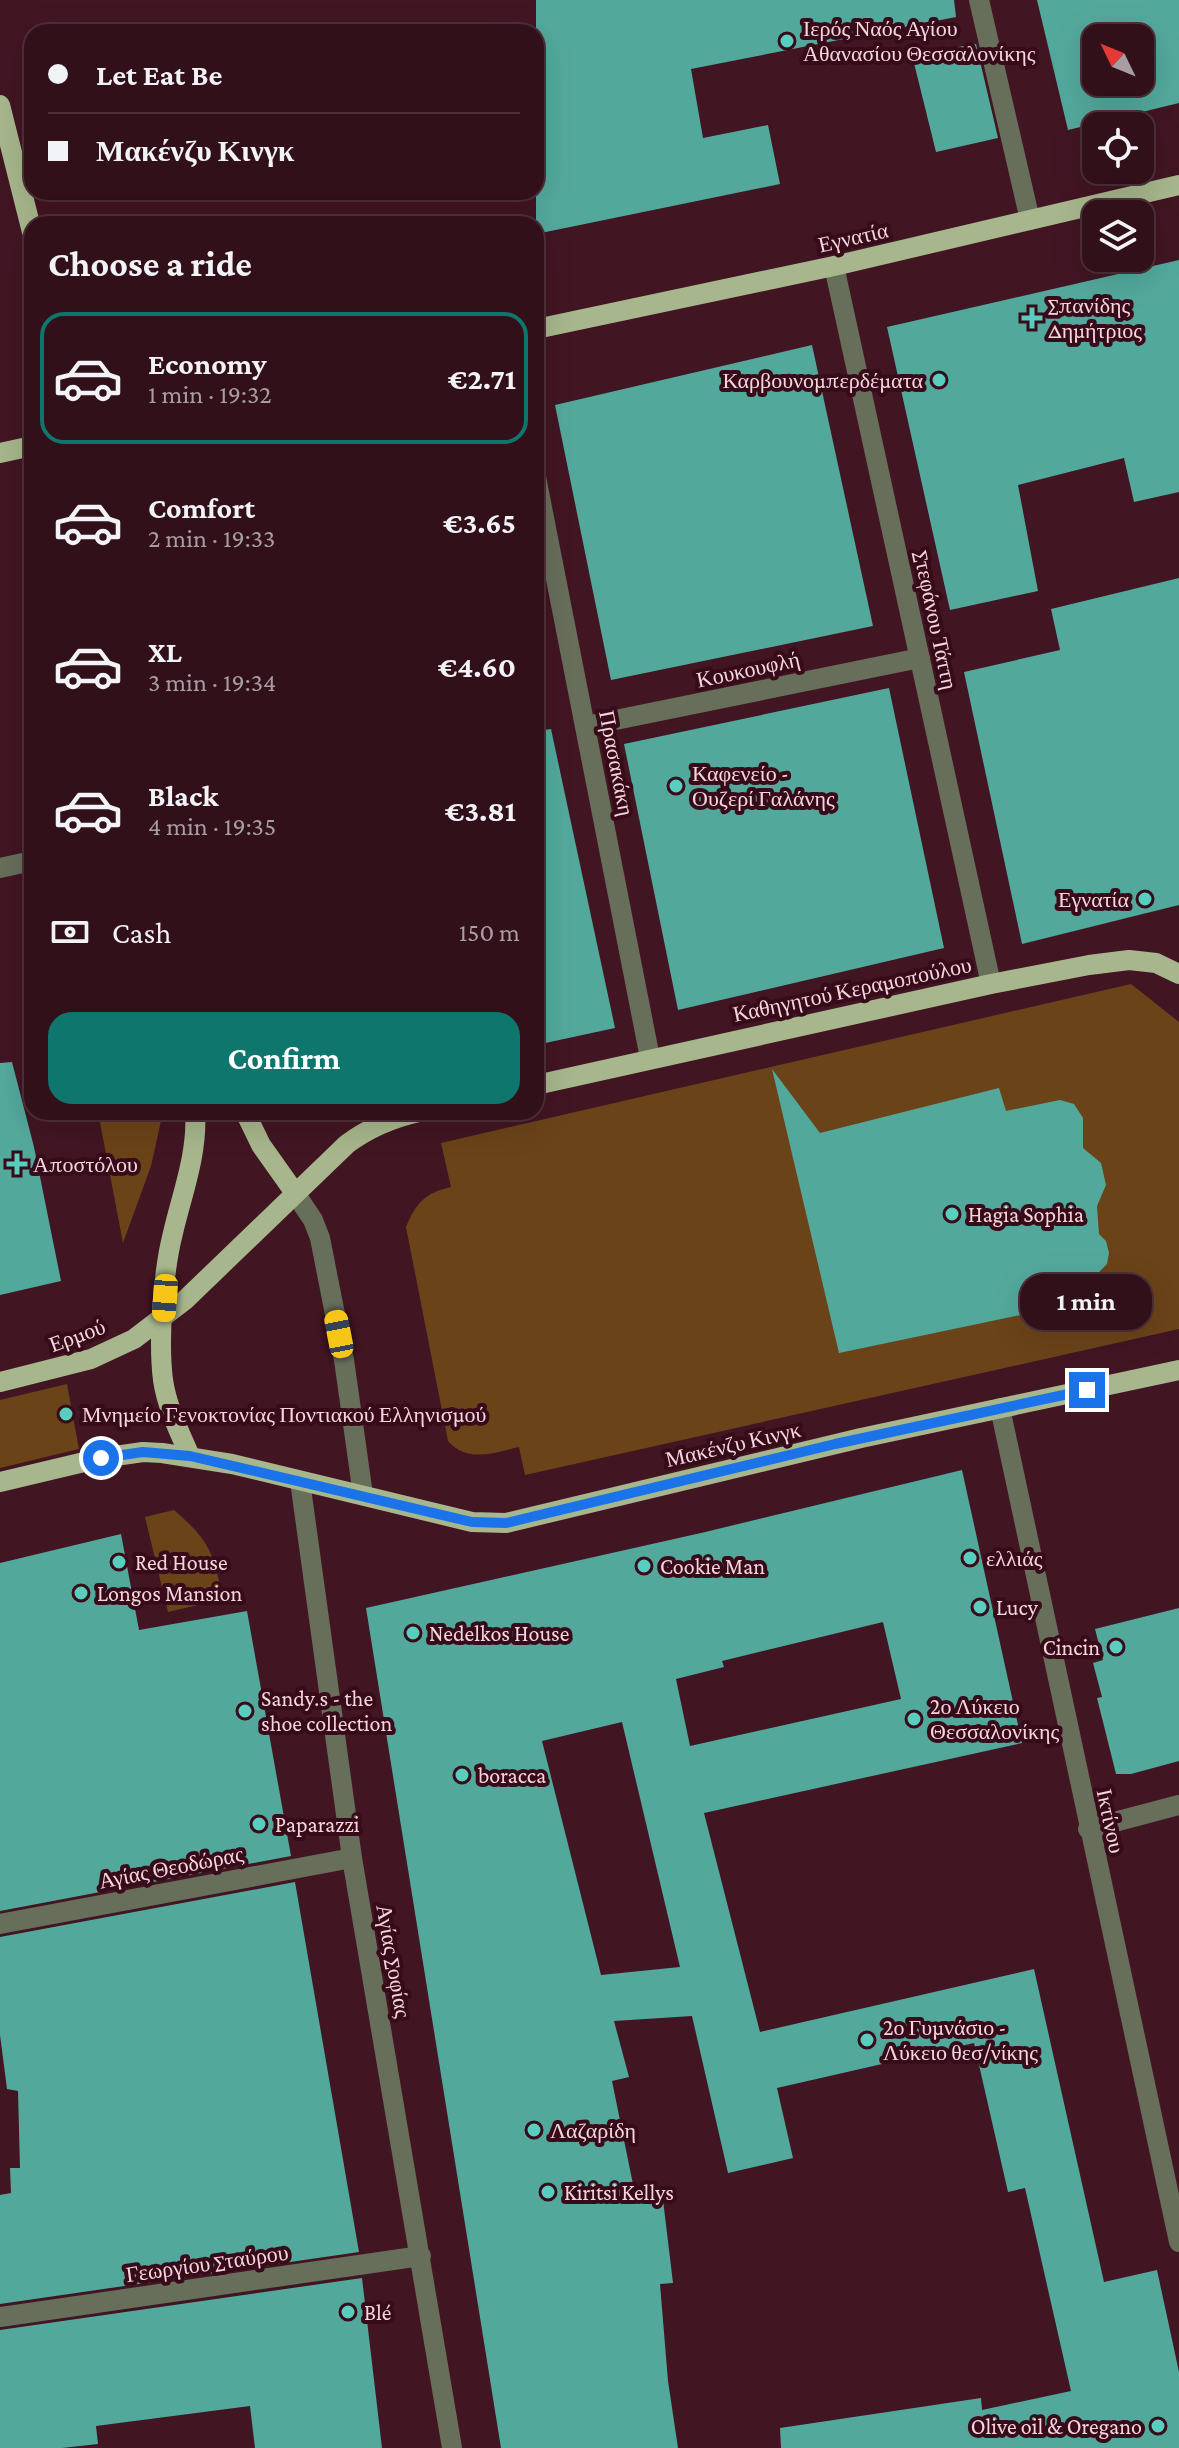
<!DOCTYPE html>
<html lang="en">
<head>
<meta charset="utf-8">
<style>
  body { margin:0; font-family:"Crimson Pro",serif; background:#3a1923; color:#f1f3f6; height:100vh; display:flex; flex-direction:column; font-size:30px; white-space:nowrap }
  * { box-sizing:border-box; margin:0 }
  p { font-size:26px; color:#a89da2 }
  .icon { flex:none; width:44px; height:44px; fill:none; stroke:currentColor; stroke-width:2; stroke-linecap:round; stroke-linejoin:round }
  .map { position:relative; flex:1; overflow:hidden }
  .sheet { position:absolute; left:24px; top:216px; width:520px; height:904px; display:flex; flex-direction:column; background:#32101a; border-radius:24px; box-shadow:0 8px 32px #0002,0 0 0 2px #4d3039 }
  .sheet>* { flex:none }
  .guide { position:absolute; left:24px; top:24px; width:520px; height:176px; border-radius:24px; box-shadow:0 8px 32px #0002,0 0 0 2px #4d3039; display:grid; align-content:center; height:176px; padding:0 24px; background:#32101a }
  .needle { width:52px; rotate:313deg }
  .fabs { position:absolute; left:1082px; top:24px; display:grid; gap:16px }
  .fabs a { display:grid; place-items:center; width:72px; height:72px; border-radius:16px; background:#32101a; box-shadow:0 8px 32px #0002,0 0 0 2px #4d3039; font-size:40px }
  .end { position:absolute; width:36px; height:36px; margin:-18px; border:10px solid #1a73e8; background:#fff; box-shadow:0 0 0 4px #fff }
  .from { border-radius:50% }
  .bubble { position:absolute; height:56px; border-radius:24px; background:#32101a; box-shadow:0 8px 32px #0002,0 0 0 2px #4d3039; font-size:26px; font-weight:700; line-height:56px; text-align:center }
  .car { position:absolute; width:24px; height:48px; margin:-24px -12px; border-radius:10px; box-shadow:0 0 6px 2px #0007; background:linear-gradient(#f5c518 24%,#345 0 40%,#f5c518 0 76%,#345 0 86%,#f5c518 0) }
  .guide b { display:flex; align-items:center; gap:28px; height:76px; font-size:30px }
  .guide b+b { border-top:2px solid #4d3039 }
  .guide i { width:20px; height:20px; background:#f1f3f6 }
  ul { padding:0; list-style:none }
  li { display:flex; align-items:center; gap:24px; height:132px; margin:0 16px 12px; padding:0 8px; border:4px solid transparent; border-radius:24px }
  li div { flex:1 }
  li b { display:block; font-size:30px }
  li em { font-style:normal; font-weight:700 }
  li.selected { border-color:#0f766e }
  li>.icon { width:72px; height:72px; stroke-width:1.5 }
  h2 { padding:0 24px; font-size:36px; line-height:96px }
  .pay { display:flex; align-items:center; gap:20px; height:88px; padding:0 24px; font-size:30px }
  .pay p { margin-inline-start:auto }
  .primary-button { display:flex; gap:16px; margin-top:auto; padding:16px 24px }
  .primary-button a { flex:1; height:92px; border-radius:24px; background:#0f766e; color:#fff; font-size:32px; font-weight:700; line-height:92px; text-align:center }
  .map>svg:first-child { display:block }
  .green { fill:#6b4319 }
  .building { fill:#53a89c; fill-rule:evenodd }
  .lines { fill:none; stroke-linecap:round; stroke-linejoin:round }
  .minor { stroke:#676e5a; stroke-width:20 }
  .major { stroke:#a7b68c; stroke-width:20 }
  .route { stroke:#1a73e8; stroke-width:10 }
  .poi-dot { fill:#59cebf; stroke:#370b19; stroke-width:3 }
  .labels { text-anchor:middle; stroke-width:8; stroke-linejoin:round; paint-order:stroke }
  .poi-label { font-size:22px; fill:#f5d6dc; stroke:#370b19; text-anchor:start }
  .street-label { font-size:22px; fill:#f5d6dc; stroke:#370b19 }
</style>
</head>
<body>
<div class="map">
<svg width="1179" height="2448" viewBox="0 0 1179 2448">
  <rect width="100%" height="100%" fill="#421523"/>
  <g class="green">
    <path d="M1131,984L1179,1022V1329L525,1475L519,1447C493,1453 467,1463 448,1441L406,1227C416,1203 425,1193 451,1187L441,1143Z"/>
    <polygon points="98,1112 163,1112 151,1166 123,1243"/>
    <polygon points="67,1384 79,1449 0,1468 0,1400"/>
    <path d="M174,1510C211,1542 213,1553 223,1599L168,1612L145,1517Z"/>
  </g>
  <g class="building">
    <polygon points="536,0 954,0 956,17 691,69 703,138 768,125 780,184 536,234"/>
    <path d="M1037,0H1179V103L1068,130ZM1096,38H1140V82H1096Z"/>
    <polygon points="976,44 998,138 936,152 912,55"/>
    <polygon points="1179,260 1179,492 1134,502 1124,458 1018,485 1038,591 950,610 887,327"/>
    <polygon points="812,345 873,626 611,680 555,405"/>
    <polygon points="1179,578 1179,905 1022,944 964,672 1060,650 1051,609"/>
    <polygon points="889,688 944,948 678,1010 624,744"/>
    <polygon points="551,729 615,1028 536,1045 536,731"/>
    <polygon points="12,1062 34,1147 61,1281 0,1295 0,1063"/>
    <polygon points="772,1069 820,1133 999,1088 1006,1111 1060,1100 1074,1104 1083,1118 1083,1148 1101,1163 1106,1185 1097,1206 1099,1234 1106,1241 1109,1253 1107,1264 1095,1276 1051,1288 1054,1308 839,1353"/>
    <path d="M962,1470L1022,1743L704,1813L760,2032L1034,1969L1104,2282L1157,2270L1179,2372V2448H781L780,2428L981,2398L982,2410L1071,2391L1025,2188L1008,2192L974,2043L777,2088L793,2158L728,2173L692,2016L614,2021L629,2077L612,2081L636,2199L663,2200L673,2283L660,2284L668,2381L678,2448H501L366,1608L701,1533ZM883,1622L901,1699L690,1746L676,1679L724,1667L722,1661ZM622,1722L680,1967L601,1975L542,1741Z"/>
    <polygon points="121,1534 139,1630 247,1611 291,1856 0,1911 0,1563"/>
    <polygon points="1179,1608 1179,1761 1131,1774 1116,1774 1097,1698 1102,1697 1093,1663 1103,1660 1095,1629"/>
    <polygon points="295,1882 359,2252 0,2304 0,2195 11,2193 10,2168 20,2168 18,2091 7,2089 0,2035 0,1937"/>
    <polygon points="362,2278 382,2448 255,2448 250,2406 96,2426 98,2444 62,2448 0,2448 0,2330"/>
  </g>
  <g class="lines">
    <g class="minor">
      <polyline points="979,0 1030,220"/>
      <polyline points="834,266 991,984"/>
      <polyline points="536,477 650,1058"/>
      <polyline points="586,726 920,658"/>
      <polyline points="0,868 32,861"/>
      <polyline points="295,1193 313,1220 320,1238 344,1360 363,1495"/>
      <polyline points="1000,1408 1179,2242"/>
      <polyline points="300,1481 352,1858 452,2448"/>
      <polyline points="1088,1829 1179,1805"/>
      <polyline points="0,1924 352,1858"/>
      <polyline points="0,2317 421,2256"/>
    </g>
    <g class="major">
      <polyline points="0,105 32,232"/>
      <polyline points="536,329 834,266 1179,185"/>
      <polyline points="0,453 32,446"/>
      <polyline points="536,1085 991,984 1089,965 1129,960 1156,963 1179,974"/>
      <polyline points="245,1112 261,1145 295,1193"/>
      <path d="M0,1382L91,1359L134,1339L185,1300L347,1144C370,1127 392,1118 419,1112"/>
      <path d="M190,1456C179,1431 167,1407 163,1380C158,1340 163,1272 173,1233C182,1194 198,1153 195,1112"/>
      <polyline points="0,1482 101,1458 143,1452 162,1453 232,1464 472,1522 506,1523 861,1438 1179,1370"/>
    </g>
  </g>
  <g class="lines">
    <polyline class="route" points="101,1458 143,1452 190,1456 472,1522 506,1523 835,1444 1087,1390"/>
  </g>
  <g class="poi-dot">
    <circle cx="787" cy="41" r="8"/>
    <path d="M1028 306h8v8h8v8h-8v8h-8v-8h-8v-8h8z"/>
    <circle cx="939" cy="380" r="8"/>
    <circle cx="676" cy="786" r="8"/>
    <circle cx="1145" cy="899" r="8"/>
    <path d="M13 1152h8v8h8v8h-8v8h-8v-8h-8v-8h8z"/>
    <circle cx="952" cy="1214" r="8"/>
    <circle cx="66" cy="1414" r="8"/>
    <circle cx="970" cy="1558" r="8"/>
    <circle cx="119" cy="1562" r="8"/>
    <circle cx="644" cy="1566" r="8"/>
    <circle cx="81" cy="1593" r="8"/>
    <circle cx="980" cy="1607" r="8"/>
    <circle cx="413" cy="1633" r="8"/>
    <circle cx="1116" cy="1647" r="8"/>
    <circle cx="245" cy="1711" r="8"/>
    <circle cx="914" cy="1719" r="8"/>
    <circle cx="462" cy="1775" r="8"/>
    <circle cx="259" cy="1824" r="8"/>
    <circle cx="867" cy="2040" r="8"/>
    <circle cx="534" cy="2130" r="8"/>
    <circle cx="548" cy="2192" r="8"/>
    <circle cx="348" cy="2312" r="8"/>
    <circle cx="1158" cy="2426" r="8"/>
  </g>
  <g class="labels">
    <g class="poi-label">
      <text x="803" y="36">Ιερός Ναός Αγίου<tspan x="803" dy="25">Αθανασίου Θεσσαλονίκης</tspan></text>
      <text x="1048" y="313">Σπανίδης<tspan x="1048" dy="25">Δημήτριος</tspan></text>
      <text x="923" y="388" text-anchor="end">Καρβουνομπερδέματα</text>
      <text x="692" y="781">Καφενείο -<tspan x="692" dy="25">Ουζερί Γαλάνης</tspan></text>
      <text x="1129" y="907" text-anchor="end">Εγνατία</text>
      <text x="33" y="1172">Αποστόλου</text>
      <text x="968" y="1222">Hagia Sophia</text>
      <text x="82" y="1422">Μνημείο Γενοκτονίας Ποντιακού Ελληνισμού</text>
      <text x="986" y="1566">ελλιάς</text>
      <text x="135" y="1570">Red House</text>
      <text x="660" y="1574">Cookie Man</text>
      <text x="97" y="1601">Longos Mansion</text>
      <text x="996" y="1615">Lucy</text>
      <text x="429" y="1641">Nedelkos House</text>
      <text x="1100" y="1655" text-anchor="end">Cincin</text>
      <text x="261" y="1706">Sandy.s - the<tspan x="261" dy="25">shoe collection</tspan></text>
      <text x="930" y="1714">2ο Λύκειο<tspan x="930" dy="25">Θεσσαλονίκης</tspan></text>
      <text x="478" y="1783">boracca</text>
      <text x="275" y="1832">Paparazzi</text>
      <text x="883" y="2035">2ο Γυμνάσιο -<tspan x="883" dy="25">Λύκειο θεσ/νίκης</tspan></text>
      <text x="550" y="2138">Λαζαρίδη</text>
      <text x="564" y="2200">Kiritsi Kellys</text>
      <text x="364" y="2320">Blé</text>
      <text x="1142" y="2434" text-anchor="end">Olive oil &amp; Oregano</text>
    </g>
    <g class="street-label">
      <text transform="translate(853 237) rotate(-13)" y="8">Εγνατία</text>
      <text transform="translate(936 620) rotate(78)" y="8">Στεφάνου Τάττη</text>
      <text transform="translate(748 669) rotate(-12)" y="8">Κουκουφλή</text>
      <text transform="translate(617 763) rotate(79)" y="8">Πρασακάκη</text>
      <text transform="translate(852 989) rotate(-12)" y="8">Καθηγητού Κεραμοπούλου</text>
      <text transform="translate(77 1335) rotate(-20)" y="8">Ερμού</text>
      <text transform="translate(733 1444) rotate(-13)" y="8">Μακένζυ Κινγκ</text>
      <text transform="translate(1111 1821) rotate(78)" y="8">Ικτίνου</text>
      <text transform="translate(171 1867) rotate(-11)" y="8">Αγίας Θεοδώρας</text>
      <text transform="translate(394 1961) rotate(80)" y="8">Αγίας Σοφίας</text>
      <text transform="translate(207 2263) rotate(-8)" y="8">Γεωργίου Σταύρου</text>
    </g>
  </g>
</svg>
<div class="fabs">
<a><svg class="needle" viewBox="-14 -14 28 28"><path d="M0-13l5 13h-10z" fill="#e53935"/><path d="M0 13l5-13h-10z" fill="#a89da2"/></svg></a>
<a><svg class="icon" aria-label="locate" viewBox="0 0 24 24"><circle cx="12" cy="12" r="6"/><path d="M12 2v4M12 18v4M2 12h4M18 12h4"/></svg></a>
<a><svg class="icon" aria-label="layers" viewBox="0 0 24 24"><path d="M12 4l9 5-9 5-9-5zM3 14l9 5 9-5"/></svg></a>
</div>
<i class="end from" style="left:101px;top:1458px"></i>
<i class="end" style="left:1087px;top:1390px"></i>
<div class="bubble" style="left:1020px;top:1274px;width:132px">1 min</div>
<i class="car" style="left:165px;top:1298px;rotate:184deg"></i>
<i class="car" style="left:339px;top:1334px;rotate:349deg"></i>
<div class="guide">
<b><i class="from"></i>Let Eat Be</b>
<b><i></i>Μακένζυ Κινγκ</b>
</div>
<section class="sheet">
<h2>Choose a ride</h2>
<ul>
<li class="selected"><svg class="icon" aria-label="car" viewBox="0 0 24 24"><path d="M5 17H2v-5l4-1 3-4h7l3 4 3 1v5h-3M9 17h6M6 11h13"/><circle cx="7" cy="17" r="2"/><circle cx="17" cy="17" r="2"/></svg><div><b>Economy</b><p>1 min · 19:32</p></div><em>€2.71</em></li>
<li><svg class="icon" aria-label="car" viewBox="0 0 24 24"><path d="M5 17H2v-5l4-1 3-4h7l3 4 3 1v5h-3M9 17h6M6 11h13"/><circle cx="7" cy="17" r="2"/><circle cx="17" cy="17" r="2"/></svg><div><b>Comfort</b><p>2 min · 19:33</p></div><em>€3.65</em></li>
<li><svg class="icon" aria-label="car" viewBox="0 0 24 24"><path d="M5 17H2v-5l4-1 3-4h7l3 4 3 1v5h-3M9 17h6M6 11h13"/><circle cx="7" cy="17" r="2"/><circle cx="17" cy="17" r="2"/></svg><div><b>XL</b><p>3 min · 19:34</p></div><em>€4.60</em></li>
<li><svg class="icon" aria-label="car" viewBox="0 0 24 24"><path d="M5 17H2v-5l4-1 3-4h7l3 4 3 1v5h-3M9 17h6M6 11h13"/><circle cx="7" cy="17" r="2"/><circle cx="17" cy="17" r="2"/></svg><div><b>Black</b><p>4 min · 19:35</p></div><em>€3.81</em></li>
</ul>
<div class="pay"><svg class="icon" aria-label="cash" viewBox="0 0 24 24"><path d="M3 7h18v10H3z"/><circle cx="12" cy="12" r="2"/></svg>Cash<p>150 m</p></div>
<div class="primary-button"><a>Confirm</a></div>
</section>
</div>
</body>
</html>
